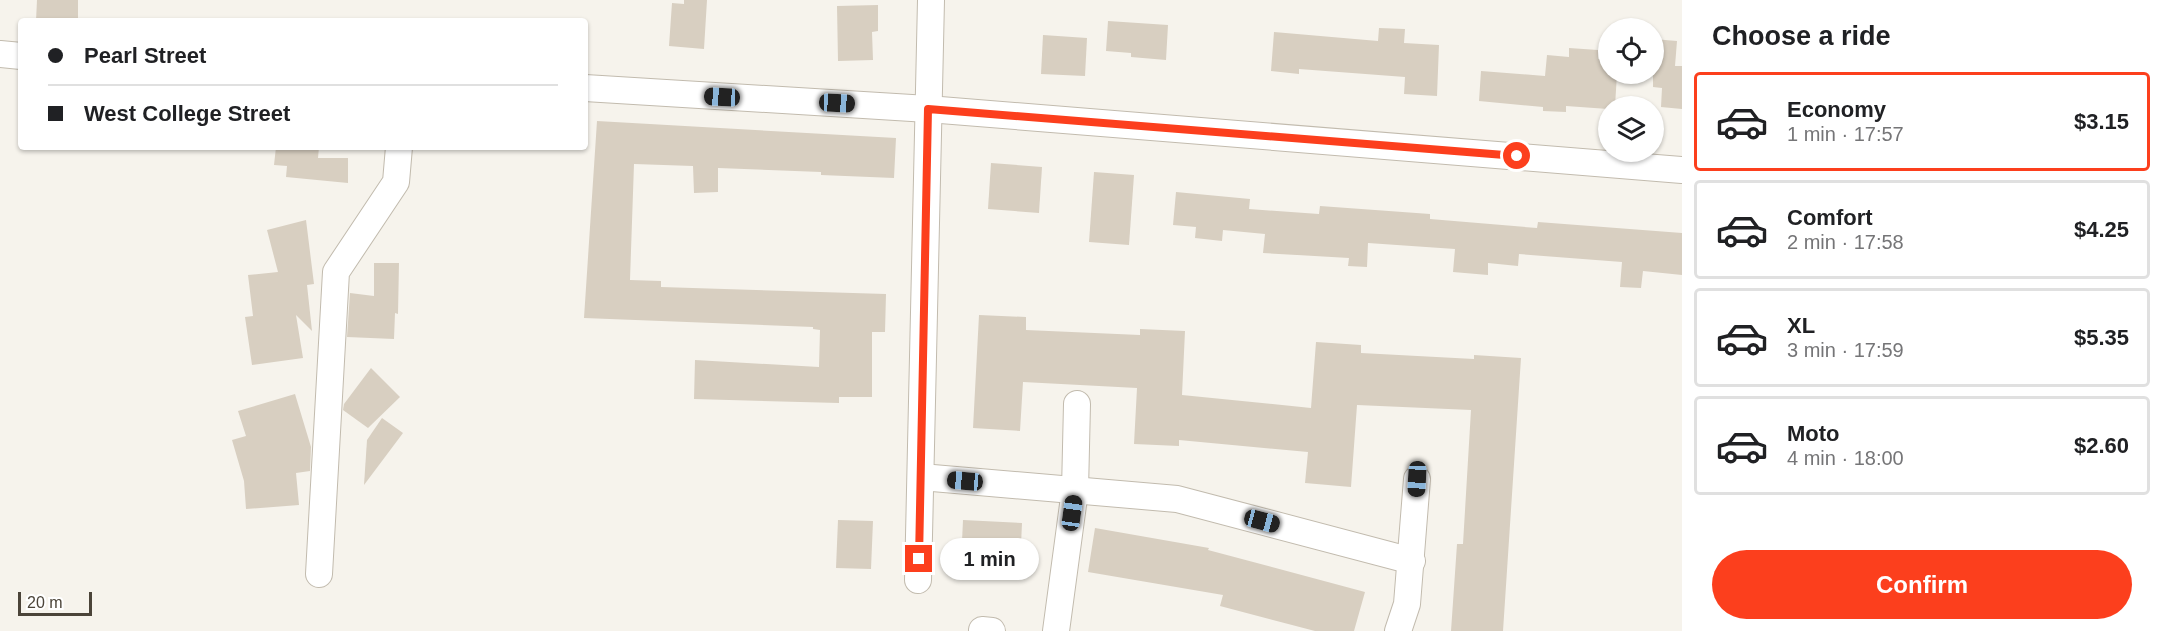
<!DOCTYPE html>
<html lang="en">
<head>
<meta charset="utf-8">
<style>
  body { margin:0; font-family:Arial,sans-serif; background:#f2f2f2; color:#202124; height:100vh; display:flex; flex-direction:column; font-size:22px; white-space:nowrap }
  * { box-sizing:border-box; margin:0 }
  p { font-size:20px; color:#757577 }
  .icon { flex:none; width:33px; height:33px; fill:none; stroke:currentColor; stroke-width:2; stroke-linecap:round; stroke-linejoin:round }
  .map { position:relative; flex:1; overflow:hidden }
  .panel { display:flex; flex-direction:column; background:#fff; width:480px }
  .panel>* { flex:none }
  .banner { position:absolute; left:18px; top:18px; width:570px; height:132px; border-radius:6px; box-shadow:0 2px 4px #0004; display:grid; align-content:center; height:132px; padding:0 30px; background:#fff }
  .buttons { position:absolute; left:1598px; top:18px; display:grid; gap:12px }
  .buttons a { display:grid; place-items:center; width:66px; height:66px; border-radius:50%; background:#fff; box-shadow:0 2px 4px #0004; font-size:30px }
  .scale { position:absolute; left:18px; bottom:15px; width:74px; box-sizing:border-box; padding-left:6px; border:3px solid #4b4439; border-top:0; font-size:16px; line-height:21px; white-space:nowrap; color:#4b4439; -webkit-text-stroke:4px #fff; paint-order:stroke }
  .end { position:absolute; width:27px; height:27px; margin:-14px; border:8px solid #fc3f1d; background:#fff; box-shadow:0 0 0 3px #fff }
  .from { border-radius:50% }
  .bubble { position:absolute; height:42px; border-radius:21px; background:#fff; box-shadow:0 2px 4px #0004; font-size:20px; font-weight:700; line-height:42px; text-align:center }
  .car { position:absolute; width:18px; height:36px; margin:-18px -9px; border-radius:8px; box-shadow:0 0 4px 2px #0007; background:linear-gradient(#222 24%,#8ab4d8 0 40%,#222 0 76%,#8ab4d8 0 86%,#222 0) }
  .banner b { display:flex; align-items:center; gap:21px; height:57px; font-size:22px }
  .banner b+b { border-top:2px solid #e0e0e0 }
  .banner i { width:15px; height:15px; background:#202124 }
  ul { padding:0; list-style:none }
  li { display:flex; align-items:center; gap:18px; height:99px; margin:0 12px 9px; padding:0 18px; border:3px solid #e0e0e0; border-radius:6px }
  li div { flex:1 }
  li b { display:block; font-size:22px }
  li em { font-style:normal; font-weight:700 }
  li.current { border-color:#fc3f1d }
  li>.icon { width:54px; height:54px; stroke-width:1.5 }
  h2 { padding:0 30px; font-size:27px; line-height:72px }
  .button { display:flex; gap:12px; margin-top:auto; padding:12px 30px }
  .button a { flex:1; height:69px; border-radius:36px; background:#fc3f1d; color:#fff; font-size:24px; font-weight:700; line-height:69px; text-align:center }
  main { display:flex; flex:1; min-height:0 }
  .map>svg:first-child { display:block }
  .building { fill:#d8cfc1 }
  .lines { fill:none; stroke-linecap:round; stroke-linejoin:round }
  .minor-casing { stroke:#c2bbae; stroke-width:28 }
  .minor { stroke:#fff; stroke-width:26 }
  .route { stroke:#fc3f1d; stroke-width:8 }
</style>
</head>
<body>
<main>
<div class="map">
<svg width="1682" height="631" viewBox="0 0 1682 631">
  <rect width="100%" height="100%" fill="#f6f3ec"/>
  <g class="building">
    <polygon points="37,0 78,0 78,21 36,21"/>
    <polygon points="684,0 707,0 704,49 669,46 672,3 684,4"/>
    <polygon points="878,5 878,31 872,32 873,60 838,61 837,6"/>
    <polygon points="1108,21 1168,25 1166,60 1131,57 1131,53 1106,51"/>
    <polygon points="1379,28 1405,29 1404,43 1439,45 1437,96 1404,94 1405,77 1299,69 1299,74 1271,71 1274,32 1378,41"/>
    <polygon points="1043,35 1087,38 1085,76 1041,74"/>
    <polygon points="1653,39 1677,41 1675,66 1682,66 1682,109 1661,107 1662,88 1653,87"/>
    <polygon points="1569,48 1598,50 1598,59 1608,60 1608,74 1617,74 1615,106 1608,106 1608,109 1566,106 1566,112 1543,111 1543,107 1479,101 1481,71 1545,76 1547,55 1569,57"/>
    <polygon points="597,121 896,138 894,178 821,175 821,172 718,168 718,192 694,193 693,166 634,164 630,280 661,281 661,287 886,294 885,332 872,332 872,397 839,397 839,403 694,399 695,360 819,367 820,330 813,329 813,327 584,318"/>
    <polygon points="276,147 319,147 318,158 348,158 348,183 286,177 287,166 274,165"/>
    <polygon points="991,163 1042,167 1039,213 988,209"/>
    <polygon points="1094,172 1134,175 1129,245 1089,242"/>
    <polygon points="1176,192 1250,199 1249,209 1319,214 1320,206 1430,214 1430,219 1537,228 1538,222 1682,233 1682,275 1643,271 1641,288 1620,287 1622,262 1519,254 1518,266 1488,263 1488,275 1453,272 1455,249 1368,243 1367,267 1348,266 1349,258 1263,253 1265,234 1223,230 1222,241 1195,238 1196,227 1173,225"/>
    <polygon points="306,220 314,284 307,285 312,331 296,315 303,358 252,365 245,317 253,316 248,275 278,272 267,230"/>
    <polygon points="374,263 399,263 398,314 395,313 394,339 347,337 350,293 374,296"/>
    <polygon points="979,315 1026,317 1026,330 1140,335 1140,329 1185,331 1182,395 1311,408 1316,342 1361,345 1361,353 1474,359 1474,355 1521,358 1503,631 1451,631 1457,544 1463,544 1471,410 1357,405 1351,487 1305,483 1308,452 1179,440 1179,446 1134,444 1137,388 1023,382 1020,431 973,428"/>
    <polygon points="371,368 400,397 368,428 343,410 344,404"/>
    <polygon points="295,394 311,447 310,471 296,473 299,505 246,509 244,481 232,440 246,436 238,411"/>
    <polygon points="382,418 403,433 364,485 367,440"/>
    <polygon points="838,520 873,521 871,569 836,568"/>
    <polygon points="963,520 1022,523 1020,567 961,563"/>
    <polygon points="1095,528 1209,548 1208,550 1365,592 1354,631 1315,631 1220,606 1223,595 1088,572"/>
  </g>
  <g class="lines">
    <defs>
      <g id="minor">
        <polyline points="0,54 21,56"/>
        <polyline points="585,88 928,109 1682,170"/>
        <polyline points="921,477 1177,499 1412,561"/>
        <polyline points="319,574 336,272 396,182 399,147"/>
        <polyline points="918,580 931,0"/>
        <polyline points="982,630 992,631"/>
        <polyline points="1056,631 1075,490 1077,404"/>
        <polyline points="1398,631 1407,604 1417,479"/>
      </g>
    </defs>
    <use href="#minor" class="minor-casing"/>
    <use href="#minor" class="minor"/>
  </g>
  <g class="lines">
    <polyline class="route" points="919,559 928,109 1517,156"/>
  </g>
</svg>
<div class="buttons">
<a><svg class="icon" aria-label="locate" viewBox="0 0 24 24"><circle cx="12" cy="12" r="6"/><path d="M12 2v4M12 18v4M2 12h4M18 12h4"/></svg></a>
<a><svg class="icon" aria-label="layers" viewBox="0 0 24 24"><path d="M12 4l9 5-9 5-9-5zM3 14l9 5 9-5"/></svg></a>
</div>
<div class="scale">20 m</div>
<i class="end from" style="left:1517px;top:156px"></i>
<i class="end" style="left:919px;top:559px"></i>
<div class="bubble" style="left:940px;top:538px;width:99px">1 min</div>
<i class="car" style="left:722px;top:97px;rotate:273deg"></i>
<i class="car" style="left:837px;top:103px;rotate:93deg"></i>
<i class="car" style="left:1417px;top:479px;rotate:183deg"></i>
<i class="car" style="left:965px;top:481px;rotate:275deg"></i>
<i class="car" style="left:1072px;top:513px;rotate:8deg"></i>
<i class="car" style="left:1262px;top:521px;rotate:105deg"></i>
<div class="banner">
<b><i class="from"></i>Pearl Street</b>
<b><i></i>West College Street</b>
</div>
</div>
<section class="panel">
<h2>Choose a ride</h2>
<ul>
<li class="current"><svg class="icon" aria-label="car" viewBox="0 0 24 24"><path d="M5 17H2v-5l4-1 3-4h7l3 4 3 1v5h-3M9 17h6M6 11h13"/><circle cx="7" cy="17" r="2"/><circle cx="17" cy="17" r="2"/></svg><div><b>Economy</b><p>1 min · 17:57</p></div><em>$3.15</em></li>
<li><svg class="icon" aria-label="car" viewBox="0 0 24 24"><path d="M5 17H2v-5l4-1 3-4h7l3 4 3 1v5h-3M9 17h6M6 11h13"/><circle cx="7" cy="17" r="2"/><circle cx="17" cy="17" r="2"/></svg><div><b>Comfort</b><p>2 min · 17:58</p></div><em>$4.25</em></li>
<li><svg class="icon" aria-label="car" viewBox="0 0 24 24"><path d="M5 17H2v-5l4-1 3-4h7l3 4 3 1v5h-3M9 17h6M6 11h13"/><circle cx="7" cy="17" r="2"/><circle cx="17" cy="17" r="2"/></svg><div><b>XL</b><p>3 min · 17:59</p></div><em>$5.35</em></li>
<li><svg class="icon" aria-label="car" viewBox="0 0 24 24"><path d="M5 17H2v-5l4-1 3-4h7l3 4 3 1v5h-3M9 17h6M6 11h13"/><circle cx="7" cy="17" r="2"/><circle cx="17" cy="17" r="2"/></svg><div><b>Moto</b><p>4 min · 18:00</p></div><em>$2.60</em></li>
</ul>
<div class="button"><a>Confirm</a></div>
</section>
</main>
</body>
</html>
